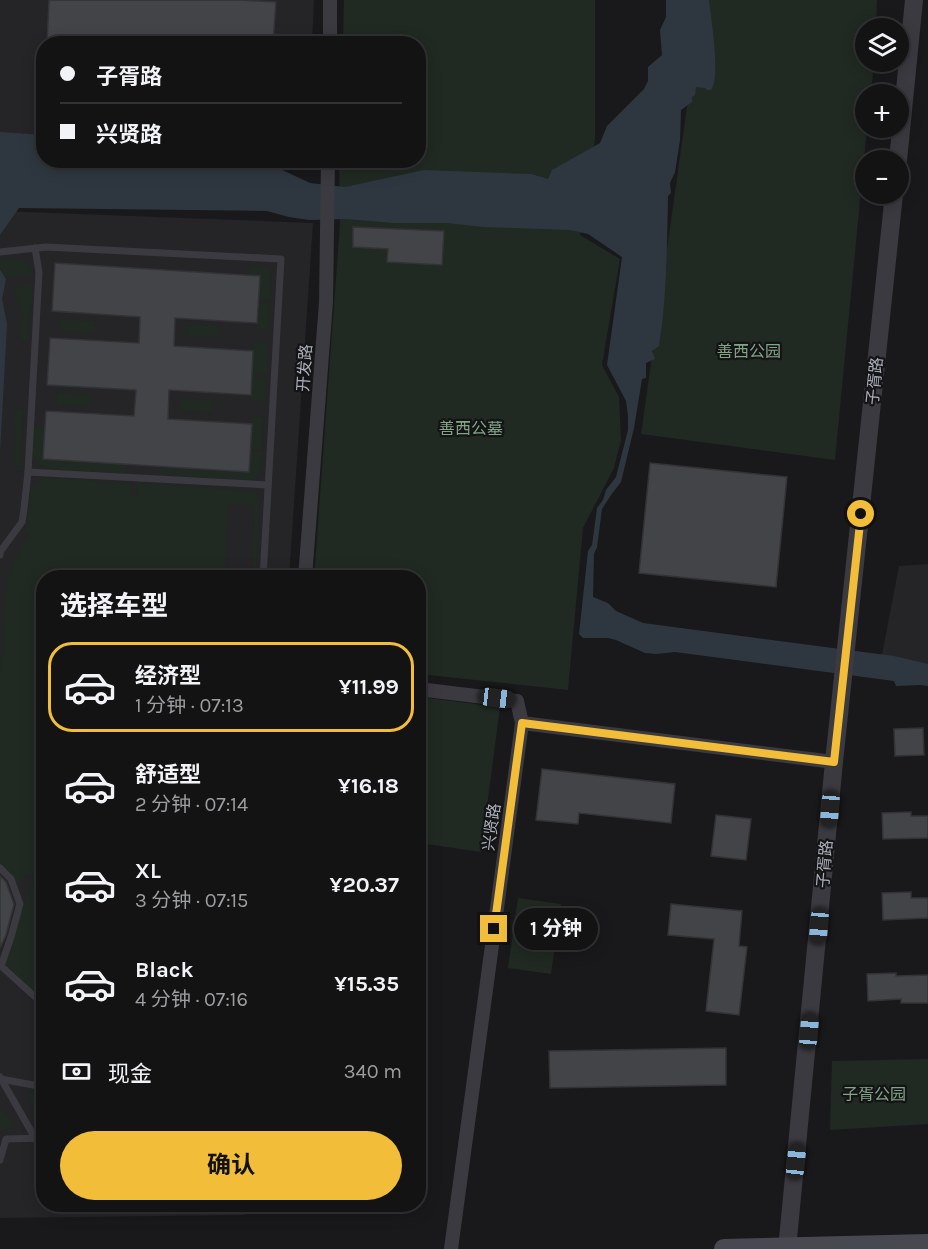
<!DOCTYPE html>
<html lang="zh">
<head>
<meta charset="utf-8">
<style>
  body { margin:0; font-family:Karla,"Noto Sans SC",sans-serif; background:#202022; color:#f1f3f6; height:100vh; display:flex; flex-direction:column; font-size:22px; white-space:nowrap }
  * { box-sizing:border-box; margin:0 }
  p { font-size:20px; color:#9d9ea0 }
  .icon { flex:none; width:33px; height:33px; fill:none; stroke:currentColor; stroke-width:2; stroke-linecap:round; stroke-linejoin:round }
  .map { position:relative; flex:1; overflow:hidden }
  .details { position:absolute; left:36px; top:570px; width:390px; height:642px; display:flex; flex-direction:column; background:#131314; border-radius:24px; box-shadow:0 3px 15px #0003,0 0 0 2px #323234 }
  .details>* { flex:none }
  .banner { position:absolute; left:36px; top:36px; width:390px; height:132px; border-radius:24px; box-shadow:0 3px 15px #0003,0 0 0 2px #323234; display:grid; align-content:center; height:132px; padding:0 24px; background:#131314 }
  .fabs { position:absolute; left:855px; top:18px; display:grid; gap:12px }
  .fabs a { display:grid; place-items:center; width:54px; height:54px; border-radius:50%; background:#131314; box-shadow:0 3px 15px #0003,0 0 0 2px #323234; font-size:30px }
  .end { position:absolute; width:27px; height:27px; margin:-14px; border:8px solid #f2bd39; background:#111; box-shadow:0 0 0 3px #111 }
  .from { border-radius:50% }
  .bubble { position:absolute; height:42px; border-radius:21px; background:#131314; box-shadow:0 3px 15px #0003,0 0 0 2px #323234; font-size:20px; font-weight:700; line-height:42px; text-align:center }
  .car { position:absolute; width:18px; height:36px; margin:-18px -9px; border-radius:8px; box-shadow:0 0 4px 2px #0007; background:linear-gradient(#222 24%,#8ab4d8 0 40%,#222 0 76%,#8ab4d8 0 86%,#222 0) }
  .banner b { display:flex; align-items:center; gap:21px; height:57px; font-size:22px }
  .banner b+b { border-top:2px solid #323234 }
  .banner i { width:15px; height:15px; background:#f1f3f6 }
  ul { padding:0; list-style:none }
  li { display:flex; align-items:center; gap:18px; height:90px; margin:0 12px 9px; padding:0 12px; border:3px solid transparent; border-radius:24px }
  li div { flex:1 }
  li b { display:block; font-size:22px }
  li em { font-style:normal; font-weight:700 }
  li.on { border-color:#f2bd39 }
  li>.icon { width:54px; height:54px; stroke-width:1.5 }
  h2 { padding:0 24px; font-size:27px; line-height:72px }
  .pay { display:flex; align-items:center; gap:15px; height:66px; padding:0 24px; font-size:22px }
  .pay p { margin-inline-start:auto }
  .cta { display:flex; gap:12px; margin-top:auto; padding:12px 24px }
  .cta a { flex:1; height:69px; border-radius:36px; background:#f2bd39; color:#111; font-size:24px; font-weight:700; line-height:69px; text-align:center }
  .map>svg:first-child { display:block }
  .built { fill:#252528 }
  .green { fill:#202922 }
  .water { fill:#2e373f }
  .building { fill:#434448; stroke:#333337; stroke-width:1.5 }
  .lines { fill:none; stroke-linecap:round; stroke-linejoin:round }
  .service { stroke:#3a3a40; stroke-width:7 }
  .minor { stroke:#3a3a40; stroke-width:14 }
  .tertiary { stroke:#3a3a40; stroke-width:18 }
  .secondary { stroke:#484950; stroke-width:20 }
  .route { stroke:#f2bd39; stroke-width:8 }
  .labels { text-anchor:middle; stroke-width:4.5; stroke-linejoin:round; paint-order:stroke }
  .park-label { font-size:16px; fill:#82a586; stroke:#141416 }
  .street-label { font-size:16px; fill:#abafba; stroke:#141416 }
</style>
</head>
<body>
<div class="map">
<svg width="928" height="1249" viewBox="0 0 928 1249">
  <rect width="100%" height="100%" fill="#19191b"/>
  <g class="built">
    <polygon points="0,0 314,0 312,43 44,44 43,137 0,135"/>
    <polygon points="0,211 313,223 289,577 44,578 44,1204 245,1205 244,1215 0,1218"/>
    <polygon points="928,564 928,666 881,660 899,566"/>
  </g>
  <g class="green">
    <polygon points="344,0 595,0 595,140 580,235 620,259 602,365 619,397 621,440 614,468 583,528 568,690 419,674 418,578 314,578 340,223 339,161 418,160 418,44 343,43"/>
    <polygon points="702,0 877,0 876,28 866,28 866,62 874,62 871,94 866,94 866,128 867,128 835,460 641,434"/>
    <path d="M0,258C16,258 30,257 33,277L4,276L0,270Z"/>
    <polygon points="251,266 266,266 272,273 271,300 259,299 260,276 251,275"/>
    <polygon points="23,285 33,285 29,341 20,340 23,311 13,291"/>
    <polygon points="258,303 271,304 270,329 257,329"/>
    <polygon points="61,319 95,321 94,333 61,331"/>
    <polygon points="186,324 219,326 218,338 185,336"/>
    <polygon points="254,342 268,343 267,375 252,374"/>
    <polygon points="252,377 266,378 265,402 250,401"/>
    <polygon points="58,392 92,394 91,406 57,404"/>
    <polygon points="180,398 214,400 213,412 180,410"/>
    <polygon points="15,410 24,410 22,467 14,467"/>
    <polygon points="252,416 262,417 264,419 263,450 250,448"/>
    <path d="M34,426L45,428L43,459L126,464V474L49,469C27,460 32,445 34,426Z"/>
    <path d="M250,452H263C262,465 263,476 250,481L159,475V466Z"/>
    <path d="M49,478L131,483L130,495L136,496L138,483L248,490L254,491L260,499L256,577H252L254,505L228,504L225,577L44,578L43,1001L5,964L33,878L26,873L23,880L15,883L0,865V671L7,578L22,545L30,536L24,531C26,526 27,522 28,516C29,499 26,481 49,478Z"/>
    <polygon points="419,697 500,707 481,852 419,843"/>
    <polygon points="518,898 561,904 551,974 508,968"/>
    <polygon points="928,1059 928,1124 830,1130 832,1061"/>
    <path d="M31,1093H43V1128C34,1122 32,1107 29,1096Z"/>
    <path d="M0,1108L14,1121C14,1130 8,1129 0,1129Z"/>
  </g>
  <g class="water">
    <path d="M666,0H709C711,19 721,77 711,90H707L705,88L696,87L695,95L692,97V102L681,110L680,140L675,172L670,183L671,193L668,196C667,246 667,296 659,346L652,351L655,359L646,363V378L642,379L634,428L621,482L611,495L602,509L597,547L594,554L593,597L608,603L616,611L643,623L894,656L928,664V686L921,685L896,686L894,681L675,652L656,654L645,653L616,640L608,638H583L579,634L588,551L592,545L597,508L603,500L606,490L616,477L628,430V416L626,401L607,365L622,257L588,234L570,230L483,227L447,223H394L346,219L309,220L289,217L267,211L19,208L0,235V132L43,135L44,160H101L177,166L178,161H263L310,183L345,187L424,170L531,174L548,179L552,170L600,143L607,126L644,89L648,81V67L662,55L660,30L666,17Z"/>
    <polygon points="0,270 6,279 2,299 7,324 0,452"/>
  </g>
  <g class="building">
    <polygon points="49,0 239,0 276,2 273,44 157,44 157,41 71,36 70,44 47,44"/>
    <polygon points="353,227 444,231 442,265 387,262 388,249 353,247"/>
    <polygon points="55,263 260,276 257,323 175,318 174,346 253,351 251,395 169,390 168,419 252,424 249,472 43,459 46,411 134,416 136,390 47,385 50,338 139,343 140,317 52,311"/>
    <polygon points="650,463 787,477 776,587 639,573"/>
    <polygon points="923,728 924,755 895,756 894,729"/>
    <polygon points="542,769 675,784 671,823 579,813 578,824 536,820"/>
    <polygon points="911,812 911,816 928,816 928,838 883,839 882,813"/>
    <polygon points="716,815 751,819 746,860 711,856"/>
    <polygon points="0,876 6,882 14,904 6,935 0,948"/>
    <polygon points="911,892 911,898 928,898 928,918 883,920 882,893"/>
    <polygon points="671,904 742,911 739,946 747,947 739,1015 706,1011 714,939 668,935"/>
    <polygon points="896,973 896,976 928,975 928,1003 901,1003 901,999 868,1001 867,974"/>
    <polygon points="726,1048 726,1085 550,1088 549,1051"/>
  </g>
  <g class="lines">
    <g class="service">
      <polyline points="0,252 46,247 281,259 263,578"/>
      <polyline points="28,472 268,485"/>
      <polyline points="0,555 0,552 22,522 24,509 28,472 39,272 35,248"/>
      <polyline points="0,868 11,879 20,904 11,937 1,966 44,1005"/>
      <polyline points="0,1077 35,1138"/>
      <polyline points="1,1079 44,1087"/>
      <polyline points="0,1160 6,1139 44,1138"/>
    </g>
    <g class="minor">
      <polyline points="330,44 330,0"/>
      <polyline points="305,578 326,302 328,160"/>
      <polyline points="418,689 517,701 522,723"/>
      <polyline points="451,1249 522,723 834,762"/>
    </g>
    <g class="tertiary">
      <polyline points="898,160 914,0"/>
      <polyline points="787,1249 834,762 894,194"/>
    </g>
    <polyline class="secondary" points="724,1249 928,1244"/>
  </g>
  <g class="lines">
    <polyline class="route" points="494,929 522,723 834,762 861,514"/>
  </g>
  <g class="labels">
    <g class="park-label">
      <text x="749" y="357">善西公园</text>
      <text x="471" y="434">善西公墓</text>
      <text x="874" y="1100">子胥公园</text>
    </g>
    <g class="street-label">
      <text transform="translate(304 368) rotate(-86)" y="6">开发路</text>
      <text transform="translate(874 381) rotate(-84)" y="6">子胥路</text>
      <text transform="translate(491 827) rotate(-82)" y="6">兴贤路</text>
      <text transform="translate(824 864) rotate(-85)" y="6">子胥路</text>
    </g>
  </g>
</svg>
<div class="fabs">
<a><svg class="icon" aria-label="layers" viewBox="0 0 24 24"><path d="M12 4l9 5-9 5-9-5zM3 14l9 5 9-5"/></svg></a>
<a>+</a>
<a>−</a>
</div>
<i class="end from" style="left:861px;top:514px"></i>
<i class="end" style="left:494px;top:929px"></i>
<div class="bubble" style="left:514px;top:908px;width:84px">1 分钟</div>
<i class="car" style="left:497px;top:698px;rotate:97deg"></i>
<i class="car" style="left:830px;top:809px;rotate:185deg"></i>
<i class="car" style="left:819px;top:926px;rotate:185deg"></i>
<i class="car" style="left:809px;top:1031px;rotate:5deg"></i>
<i class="car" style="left:796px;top:1161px;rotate:6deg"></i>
<div class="banner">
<b><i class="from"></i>子胥路</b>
<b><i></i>兴贤路</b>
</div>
<section class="details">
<h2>选择车型</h2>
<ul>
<li class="on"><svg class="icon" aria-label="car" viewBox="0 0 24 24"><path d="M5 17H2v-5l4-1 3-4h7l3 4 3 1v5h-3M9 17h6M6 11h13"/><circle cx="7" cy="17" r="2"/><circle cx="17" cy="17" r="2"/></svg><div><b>经济型</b><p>1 分钟 · 07:13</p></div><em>¥11.99</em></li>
<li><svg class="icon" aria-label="car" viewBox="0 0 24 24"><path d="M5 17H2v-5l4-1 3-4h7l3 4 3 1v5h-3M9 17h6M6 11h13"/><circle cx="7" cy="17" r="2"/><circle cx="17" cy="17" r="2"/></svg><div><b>舒适型</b><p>2 分钟 · 07:14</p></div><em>¥16.18</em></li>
<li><svg class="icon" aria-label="car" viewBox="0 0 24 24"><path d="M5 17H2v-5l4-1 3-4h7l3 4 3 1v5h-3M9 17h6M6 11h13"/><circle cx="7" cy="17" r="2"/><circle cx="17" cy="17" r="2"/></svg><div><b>XL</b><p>3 分钟 · 07:15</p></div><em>¥20.37</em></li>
<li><svg class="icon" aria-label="car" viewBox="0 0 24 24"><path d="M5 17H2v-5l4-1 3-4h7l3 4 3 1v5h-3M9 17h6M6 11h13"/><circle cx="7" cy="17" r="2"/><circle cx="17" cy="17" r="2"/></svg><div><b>Black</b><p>4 分钟 · 07:16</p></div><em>¥15.35</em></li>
</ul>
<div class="pay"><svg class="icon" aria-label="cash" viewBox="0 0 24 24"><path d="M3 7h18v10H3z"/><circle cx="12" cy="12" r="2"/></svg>现金<p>340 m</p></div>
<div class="cta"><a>确认</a></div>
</section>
</div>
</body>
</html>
